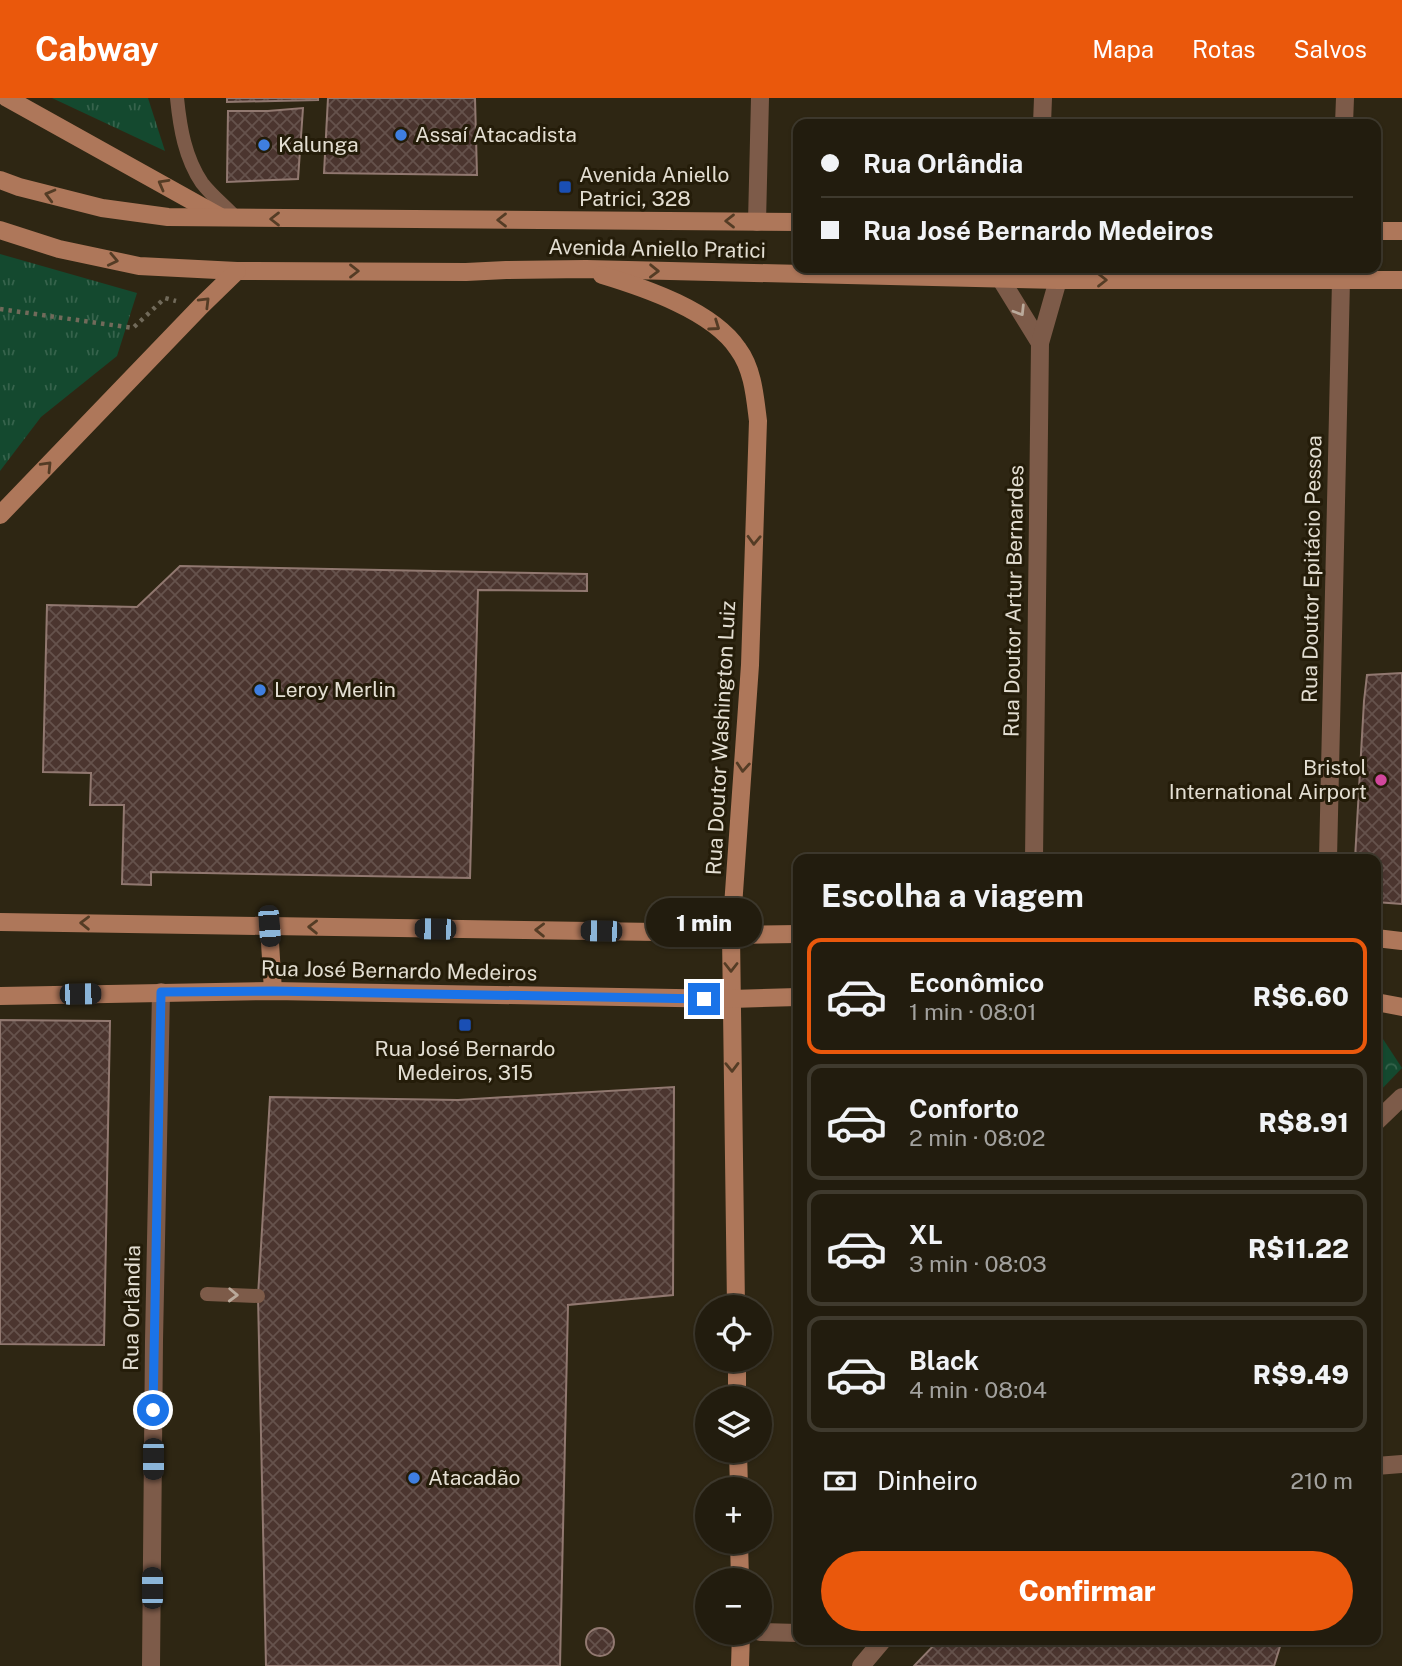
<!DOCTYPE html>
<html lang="pt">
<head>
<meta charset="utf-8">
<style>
  body { margin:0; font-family:"Public Sans",sans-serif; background:#2a2517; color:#f1f3f6; height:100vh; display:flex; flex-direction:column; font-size:26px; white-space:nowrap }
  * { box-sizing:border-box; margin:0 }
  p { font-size:23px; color:#a2a19e }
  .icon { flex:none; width:38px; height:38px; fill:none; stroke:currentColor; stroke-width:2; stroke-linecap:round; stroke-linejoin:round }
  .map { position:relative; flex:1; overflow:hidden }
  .sheet { position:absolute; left:793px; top:756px; width:588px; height:791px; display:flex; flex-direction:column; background:#221c0e; border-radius:14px; box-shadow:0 2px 5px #0004,0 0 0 2px #3f3a2e }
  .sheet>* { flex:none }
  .banner { position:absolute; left:793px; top:21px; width:588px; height:154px; border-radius:14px; box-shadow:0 2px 5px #0004,0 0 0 2px #3f3a2e; display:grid; align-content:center; height:154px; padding:0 28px; background:#221c0e }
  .tools { position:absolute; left:695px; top:1197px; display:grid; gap:14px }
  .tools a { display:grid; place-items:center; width:77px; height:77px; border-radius:50%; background:#221c0e; box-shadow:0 2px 5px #0004,0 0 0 2px #3f3a2e; font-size:35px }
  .end { position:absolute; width:32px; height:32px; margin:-16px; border:9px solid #1a73e8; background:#fff; box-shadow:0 0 0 4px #fff }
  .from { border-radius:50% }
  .bubble { position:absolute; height:49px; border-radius:24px; background:#221c0e; box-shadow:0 2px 5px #0004,0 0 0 2px #3f3a2e; font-size:23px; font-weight:800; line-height:49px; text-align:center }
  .car { position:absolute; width:21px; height:42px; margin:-21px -10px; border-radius:9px; box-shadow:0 0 5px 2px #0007; background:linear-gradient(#222 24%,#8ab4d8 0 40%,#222 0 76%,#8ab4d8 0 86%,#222 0) }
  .banner b { display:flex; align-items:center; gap:24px; height:66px; font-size:26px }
  .banner b+b { border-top:2px solid #3f3a2e }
  .banner i { width:18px; height:18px; background:#f1f3f6 }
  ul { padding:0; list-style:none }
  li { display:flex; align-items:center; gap:21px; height:116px; margin:0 14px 10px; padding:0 14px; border:4px solid #3f3a2e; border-radius:14px }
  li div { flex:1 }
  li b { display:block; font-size:26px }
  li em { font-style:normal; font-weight:800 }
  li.current { border-color:#ea580c }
  li>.icon { width:63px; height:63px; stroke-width:1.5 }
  h2 { padding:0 28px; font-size:32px; line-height:84px }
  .pay { display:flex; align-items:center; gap:18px; height:77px; padding:0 28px; font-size:26px }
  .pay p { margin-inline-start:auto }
  .button { display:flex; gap:14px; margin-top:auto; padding:14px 28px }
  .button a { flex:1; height:80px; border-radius:42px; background:#ea580c; color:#fff; font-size:28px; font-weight:800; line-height:80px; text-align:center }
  header { display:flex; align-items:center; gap:42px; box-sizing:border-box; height:98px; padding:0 35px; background:#ea580c; color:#fff }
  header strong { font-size:33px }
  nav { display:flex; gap:38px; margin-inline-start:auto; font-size:24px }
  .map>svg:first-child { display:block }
  .grass { fill:url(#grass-tufts) }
  .park { fill:url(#park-crowns) }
  .building { fill:url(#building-cross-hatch); stroke:#917870; stroke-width:2 }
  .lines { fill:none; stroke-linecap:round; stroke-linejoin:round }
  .path { stroke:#716a5a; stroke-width:4.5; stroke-dasharray:3.5 5; stroke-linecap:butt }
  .lane { stroke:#7d5b49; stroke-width:14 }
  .street { stroke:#7d5b49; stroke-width:18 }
  .secondary { stroke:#ae775a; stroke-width:18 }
  .oneway { stroke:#543c25 }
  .oneway2 { stroke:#baaa9b }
  .route { stroke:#1a73e8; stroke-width:9 }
  .shop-dot { fill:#3f7fe0; stroke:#241c09; stroke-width:2.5 }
  .transit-dot { fill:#1a4fb4; stroke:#241c09; stroke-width:2.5 }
  .hotel-dot { fill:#d1479c; stroke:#241c09; stroke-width:2.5 }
  .labels { text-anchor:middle; stroke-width:6; stroke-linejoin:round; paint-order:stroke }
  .poi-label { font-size:21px; fill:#e3ded2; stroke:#241c09; text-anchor:start }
  .street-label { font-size:21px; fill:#e3ded2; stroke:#241c09 }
</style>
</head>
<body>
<header>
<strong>Cabway</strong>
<nav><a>Mapa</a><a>Rotas</a><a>Salvos</a></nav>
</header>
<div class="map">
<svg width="1402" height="1568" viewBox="0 0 1402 1568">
  <defs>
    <pattern id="grass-tufts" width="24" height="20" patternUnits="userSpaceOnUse" patternTransform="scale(1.75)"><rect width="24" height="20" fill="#14492f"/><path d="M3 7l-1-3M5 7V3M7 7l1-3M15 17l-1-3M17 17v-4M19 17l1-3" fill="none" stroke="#36634c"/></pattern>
    <pattern id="park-crowns" width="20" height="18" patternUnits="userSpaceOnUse" patternTransform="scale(1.75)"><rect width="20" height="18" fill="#14492f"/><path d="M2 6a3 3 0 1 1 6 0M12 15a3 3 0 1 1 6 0" fill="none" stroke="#36634c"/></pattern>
    <pattern id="building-cross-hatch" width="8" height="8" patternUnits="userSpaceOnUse" patternTransform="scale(1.75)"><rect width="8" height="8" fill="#4b352f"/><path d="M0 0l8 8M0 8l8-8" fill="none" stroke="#65524c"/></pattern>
  </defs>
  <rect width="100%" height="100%" fill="#2e2613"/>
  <g class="grass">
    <polygon points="52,0 148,0 165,53"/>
    <polygon points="0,156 137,195 117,258 41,319 0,373"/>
  </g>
  <polygon class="park" points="1376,940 1383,941 1402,970 1376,997"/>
  <g class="building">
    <polygon points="227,0 318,0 318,2 227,4"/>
    <polygon points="328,0 475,0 477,77 324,75"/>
    <polygon points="303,10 298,81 227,84 228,13 268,13"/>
    <polygon points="180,468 587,476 587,493 478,492 470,780 151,774 151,787 122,786 124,707 90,707 91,675 43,674 47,507 137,509"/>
    <polygon points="1402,575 1402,806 1376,804 1376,761 1355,761 1364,603 1367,577"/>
    <polygon points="0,922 110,923 104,1247 0,1246"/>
    <polygon points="674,989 673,1197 568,1207 560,1568 266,1568 258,1198 270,999 458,1002"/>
    <circle cx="600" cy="1544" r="14"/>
    <polygon points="939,1542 1282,1542 1274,1568 914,1568"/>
  </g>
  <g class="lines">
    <polyline class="path" points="0,211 133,230 165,200 176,203"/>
    <g class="lane">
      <path d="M177,0C180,30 185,60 202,85C212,98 226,109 237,121"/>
      <polyline points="207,1196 258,1198"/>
    </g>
    <g class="street">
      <polyline points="1042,26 1043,0"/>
      <polyline points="1344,26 1345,0"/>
      <polyline points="757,124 760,0"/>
      <polyline points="1000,180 1040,245"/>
      <polyline points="1034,761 1040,245 1058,182"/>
      <polyline points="1328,761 1341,182"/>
      <polyline points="1376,1024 1402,999"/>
      <polyline points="1376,1368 1402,1366"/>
      <polyline points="760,1534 798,1535"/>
      <polyline points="151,1568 154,1243 161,894"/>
      <polyline points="861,1568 883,1542"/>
    </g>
    <g class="secondary">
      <polyline points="7,0 219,118"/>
      <polyline points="0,82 19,89 102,110 168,119 798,124"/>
      <polyline points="0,132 59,151 139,168 237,173 466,174 506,172 586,171 1058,182 1402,182"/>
      <polyline points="1376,133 1402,133"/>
      <path d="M602,177C645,190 713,213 738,251C753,271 755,299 758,323L750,567L731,837L736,1209"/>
      <polyline points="0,417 201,208 237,173"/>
      <polyline points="0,824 657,834 731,837 798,836"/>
      <polyline points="269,828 273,893"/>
      <polyline points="1376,840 1402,843"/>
      <polyline points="0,898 273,893 731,901 798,899"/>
      <polyline points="1376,904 1402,909"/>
      <polyline points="737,1262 737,1300"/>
      <polyline points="738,1353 739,1391"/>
      <polyline points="739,1444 740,1482"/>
      <polyline points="740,1568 741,1535"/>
    </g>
  </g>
  <defs><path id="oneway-chevron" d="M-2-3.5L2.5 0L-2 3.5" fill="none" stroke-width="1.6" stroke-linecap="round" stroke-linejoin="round" transform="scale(1.75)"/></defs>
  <g class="oneway">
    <use href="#oneway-chevron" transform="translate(163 86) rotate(-151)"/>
    <use href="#oneway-chevron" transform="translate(50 97) rotate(-165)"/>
    <use href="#oneway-chevron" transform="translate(275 121) rotate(-180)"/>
    <use href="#oneway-chevron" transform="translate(502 122) rotate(-180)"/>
    <use href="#oneway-chevron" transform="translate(730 123) rotate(-180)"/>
    <use href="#oneway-chevron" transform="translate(113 162) rotate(12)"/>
    <use href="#oneway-chevron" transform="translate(354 173)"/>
    <use href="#oneway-chevron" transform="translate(654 173) rotate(1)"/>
    <use href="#oneway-chevron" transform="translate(1102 182)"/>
    <use href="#oneway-chevron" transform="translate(205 204) rotate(-45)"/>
    <use href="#oneway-chevron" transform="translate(715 228) rotate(35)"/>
    <use href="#oneway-chevron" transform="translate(47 368) rotate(-46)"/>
    <use href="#oneway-chevron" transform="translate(754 442) rotate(92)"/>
    <use href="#oneway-chevron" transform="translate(743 669) rotate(94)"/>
    <use href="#oneway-chevron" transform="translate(85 825) rotate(-179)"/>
    <use href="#oneway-chevron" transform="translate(313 829) rotate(-179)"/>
    <use href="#oneway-chevron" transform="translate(540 832) rotate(-179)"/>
    <use href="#oneway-chevron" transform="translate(731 869) rotate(90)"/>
    <use href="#oneway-chevron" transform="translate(732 969) rotate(89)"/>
  </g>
  <g class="oneway2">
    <use href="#oneway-chevron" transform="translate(1020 213) rotate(58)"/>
    <use href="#oneway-chevron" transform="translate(233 1197) rotate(2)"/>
  </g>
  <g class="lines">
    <polyline class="route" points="153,1312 161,894 273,893 704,901"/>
  </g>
  <g class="shop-dot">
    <circle cx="401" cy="37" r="7"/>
    <circle cx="264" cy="47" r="7"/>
    <circle cx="260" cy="592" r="7"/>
    <circle cx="414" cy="1380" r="7"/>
  </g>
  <g class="transit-dot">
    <rect x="558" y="82" width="14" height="14" rx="3.5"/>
    <rect x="458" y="920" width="14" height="14" rx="3.5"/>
  </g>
  <circle class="hotel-dot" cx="1381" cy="682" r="7"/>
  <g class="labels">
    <g class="poi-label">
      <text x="415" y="44">Assaí Atacadista</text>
      <text x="278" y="54">Kalunga</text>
      <text x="579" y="84">Avenida Aniello<tspan x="579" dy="24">Patrici, 328</tspan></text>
      <text x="274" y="599">Leroy Merlin</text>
      <text x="1367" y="677" text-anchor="end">Bristol<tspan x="1367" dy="24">International Airport</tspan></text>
      <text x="465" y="958" text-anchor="middle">Rua José Bernardo<tspan x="465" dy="24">Medeiros, 315</tspan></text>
      <text x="428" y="1387">Atacadão</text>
    </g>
    <g class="street-label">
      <text transform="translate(657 151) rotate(1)" y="7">Avenida Aniello Pratici</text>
      <text transform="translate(1312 471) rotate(-89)" y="7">Rua Doutor Epitácio Pessoa</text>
      <text transform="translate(1014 503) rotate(-89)" y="7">Rua Doutor Artur Bernardes</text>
      <text transform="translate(721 640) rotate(-87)" y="7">Rua Doutor Washington Luiz</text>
      <text transform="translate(399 873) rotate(1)" y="7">Rua José Bernardo Medeiros</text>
      <text transform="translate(132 1210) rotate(-89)" y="7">Rua Orlândia</text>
    </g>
  </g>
</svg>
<div class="tools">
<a><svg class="icon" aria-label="locate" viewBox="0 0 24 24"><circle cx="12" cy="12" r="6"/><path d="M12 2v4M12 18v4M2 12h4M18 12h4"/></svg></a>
<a><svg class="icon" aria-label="layers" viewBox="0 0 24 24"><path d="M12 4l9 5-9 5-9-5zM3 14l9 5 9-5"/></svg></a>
<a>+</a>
<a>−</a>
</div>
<i class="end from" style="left:153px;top:1312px"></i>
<i class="end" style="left:704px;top:901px"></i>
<div class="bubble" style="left:646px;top:800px;width:116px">1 min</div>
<i class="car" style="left:269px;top:828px;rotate:176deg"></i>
<i class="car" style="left:435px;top:831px;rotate:271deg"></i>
<i class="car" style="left:601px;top:833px;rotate:271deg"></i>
<i class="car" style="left:80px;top:896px;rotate:89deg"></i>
<i class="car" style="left:153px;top:1361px;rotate:180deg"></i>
<i class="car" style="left:152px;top:1490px;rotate:0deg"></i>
<div class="banner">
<b><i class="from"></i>Rua Orlândia</b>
<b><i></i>Rua José Bernardo Medeiros</b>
</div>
<section class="sheet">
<h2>Escolha a viagem</h2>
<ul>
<li class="current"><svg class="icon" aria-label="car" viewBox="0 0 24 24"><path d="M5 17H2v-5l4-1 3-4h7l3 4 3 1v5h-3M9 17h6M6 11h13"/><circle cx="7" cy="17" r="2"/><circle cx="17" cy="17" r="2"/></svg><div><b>Econômico</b><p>1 min · 08:01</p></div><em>R$6.60</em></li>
<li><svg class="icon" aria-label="car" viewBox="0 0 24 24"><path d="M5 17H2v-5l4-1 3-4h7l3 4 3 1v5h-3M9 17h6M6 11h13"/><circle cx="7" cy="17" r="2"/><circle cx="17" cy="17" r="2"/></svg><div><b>Conforto</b><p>2 min · 08:02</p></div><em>R$8.91</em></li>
<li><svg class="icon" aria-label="car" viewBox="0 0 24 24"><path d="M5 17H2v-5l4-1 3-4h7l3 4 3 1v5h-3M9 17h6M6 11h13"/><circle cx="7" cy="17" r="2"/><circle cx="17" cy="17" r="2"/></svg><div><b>XL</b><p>3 min · 08:03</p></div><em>R$11.22</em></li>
<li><svg class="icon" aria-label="car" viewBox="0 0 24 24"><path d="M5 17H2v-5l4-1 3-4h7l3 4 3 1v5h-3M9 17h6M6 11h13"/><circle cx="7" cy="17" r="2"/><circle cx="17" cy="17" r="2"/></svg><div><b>Black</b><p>4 min · 08:04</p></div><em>R$9.49</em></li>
</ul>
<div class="pay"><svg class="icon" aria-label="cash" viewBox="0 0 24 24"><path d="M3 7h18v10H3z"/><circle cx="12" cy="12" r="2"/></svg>Dinheiro<p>210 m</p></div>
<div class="button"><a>Confirmar</a></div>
</section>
</div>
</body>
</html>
